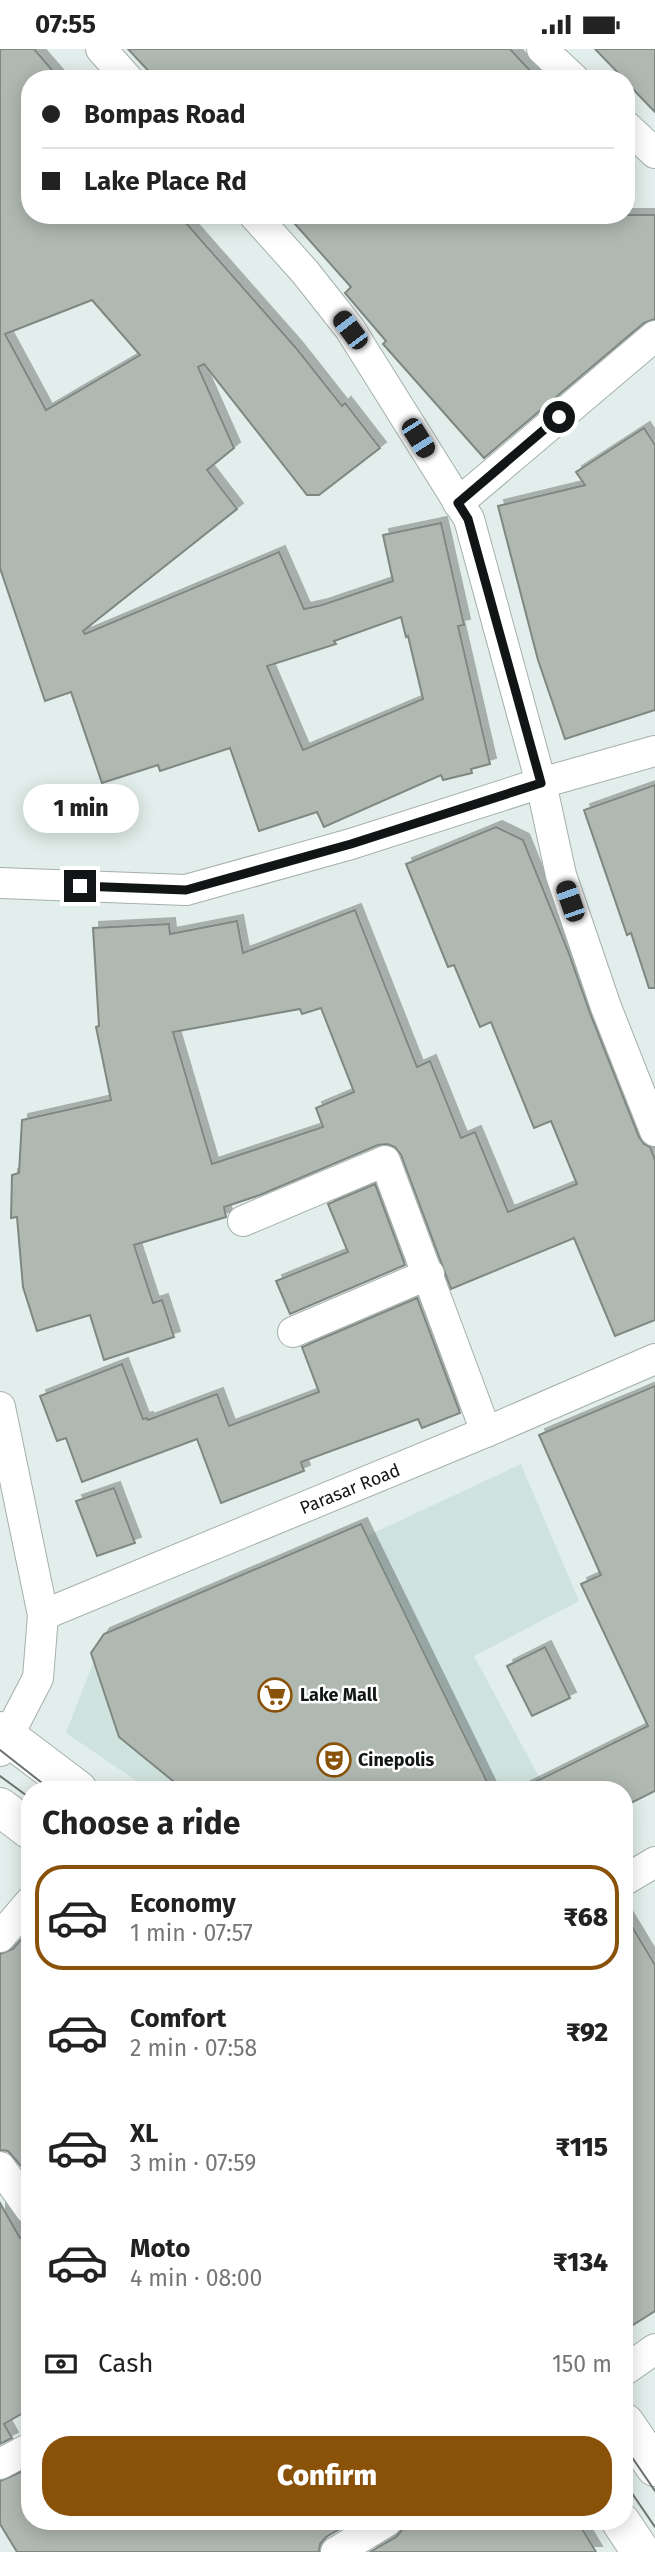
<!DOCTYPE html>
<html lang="en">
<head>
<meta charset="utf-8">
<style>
  body { margin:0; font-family:"Fira Sans",sans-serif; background:#f2f2f2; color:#222; height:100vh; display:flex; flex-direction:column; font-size:26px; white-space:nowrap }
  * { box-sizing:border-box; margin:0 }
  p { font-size:23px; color:#767676 }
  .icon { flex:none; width:38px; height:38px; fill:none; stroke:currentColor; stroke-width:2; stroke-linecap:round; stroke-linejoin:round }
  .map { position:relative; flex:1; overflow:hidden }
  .panel { position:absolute; left:21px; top:1732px; width:612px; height:749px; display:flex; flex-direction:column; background:#fff; border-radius:28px; box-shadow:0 4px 18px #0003 }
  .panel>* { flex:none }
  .hud { position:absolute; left:21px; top:21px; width:614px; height:154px; border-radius:28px; box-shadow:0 4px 18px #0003; display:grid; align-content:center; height:154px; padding:0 21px; background:#fff }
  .end { position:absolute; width:32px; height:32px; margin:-16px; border:9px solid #121515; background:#fff; box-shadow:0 0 0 4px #fff }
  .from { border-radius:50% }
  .bubble { position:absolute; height:49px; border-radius:24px; background:#fff; box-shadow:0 4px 18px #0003; font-size:23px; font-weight:800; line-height:49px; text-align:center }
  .car { position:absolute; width:21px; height:42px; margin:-21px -10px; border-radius:9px; box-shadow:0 0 5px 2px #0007; background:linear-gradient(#222 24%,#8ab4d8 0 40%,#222 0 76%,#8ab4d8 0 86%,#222 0) }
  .hud b { display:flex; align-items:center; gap:24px; height:66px; font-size:26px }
  .hud b+b { border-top:2px solid #e0e0e0 }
  .hud i { width:18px; height:18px; background:#222 }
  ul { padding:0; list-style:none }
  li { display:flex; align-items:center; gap:21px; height:105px; margin:0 14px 10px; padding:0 7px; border:4px solid transparent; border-radius:28px }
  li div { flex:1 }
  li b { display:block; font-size:26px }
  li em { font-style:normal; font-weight:800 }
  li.selected { border-color:#8a5108 }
  li>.icon { width:63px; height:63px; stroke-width:1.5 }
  h2 { padding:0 21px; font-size:32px; line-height:84px }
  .pay { display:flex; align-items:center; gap:18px; height:77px; padding:0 21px; font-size:26px }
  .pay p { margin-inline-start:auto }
  .cta { display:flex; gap:14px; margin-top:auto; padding:14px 21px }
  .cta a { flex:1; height:80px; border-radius:28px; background:#8a5108; color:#fff; font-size:28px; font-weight:800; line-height:80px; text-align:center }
  .status { display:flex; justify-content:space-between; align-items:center; height:49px; padding:0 35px; background:#fff; direction:ltr }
  .status svg { height:19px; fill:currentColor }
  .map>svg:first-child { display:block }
  .built { fill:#cfe3de }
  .building { fill:#b0b8b2; stroke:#7f8782; stroke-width:2; fill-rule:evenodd; filter:url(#shadow) }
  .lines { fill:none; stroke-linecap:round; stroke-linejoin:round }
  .street-casing { stroke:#a5b0ad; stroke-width:32 }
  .primary-casing { stroke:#a5b0ad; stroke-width:40 }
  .street { stroke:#fff; stroke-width:30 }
  .primary { stroke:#fff; stroke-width:38 }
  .tram { stroke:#6b7270; stroke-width:2 }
  .route { stroke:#121515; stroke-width:9 }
  .labels { text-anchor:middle; stroke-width:5; stroke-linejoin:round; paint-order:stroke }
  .street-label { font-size:18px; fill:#121515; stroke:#fff }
  .poi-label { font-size:18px; font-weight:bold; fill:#121515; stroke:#fff; text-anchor:start }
</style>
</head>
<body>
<div class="status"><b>07:55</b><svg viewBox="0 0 49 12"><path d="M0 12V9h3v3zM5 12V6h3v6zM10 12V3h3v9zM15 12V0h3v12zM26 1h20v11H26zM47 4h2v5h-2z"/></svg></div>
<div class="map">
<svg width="655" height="2503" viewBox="0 0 655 2503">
  <defs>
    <filter id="shadow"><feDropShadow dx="6" dy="-6" stdDeviation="0" flood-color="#0004"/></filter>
  </defs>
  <rect width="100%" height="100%" fill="#e2eeeb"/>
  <polygon class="built" points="521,1415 579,1552 474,1607 546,1741 150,1741 66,1684 104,1585 245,1544"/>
  <g class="building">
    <path d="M0,0H34L60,30H30V166H179L296,299L342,357L345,354L380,399L319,446H307L204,315L198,318L234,399L207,421L237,460L83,582L85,585L279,503L304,560L322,556L393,532L383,486L441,474L464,576L458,577L490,715L471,720L472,724L443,731L441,726L324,778L317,763L259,782L230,699L160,722L158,716L102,734L71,643L45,652L0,519ZM92,251L140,306L46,361L5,285ZM401,568L406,588L408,587L423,650L303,701L267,617L336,595L334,592Z"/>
    <polygon points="128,0 510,0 538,30 156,30"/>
    <polygon points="595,0 655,0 655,63 626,33 626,30 624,30"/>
    <polygon points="287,166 655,166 655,270 644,274 484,409 383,295 386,292 345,244 351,238"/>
    <polygon points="644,379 655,396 655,661 565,690 538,611 498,457 585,436 576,423"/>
    <polygon points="655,736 655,939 649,939 631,884 627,886 584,761"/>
    <path d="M496,778L523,791L568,902L590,964L639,1088L644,1095L650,1098L655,1111V1271L615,1287L574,1189L451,1240L401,1106L395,1098L387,1095L378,1096L260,1146L224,1158L226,1168L134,1196L153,1254L162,1251L174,1288L104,1311L90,1266L37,1282L23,1238L17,1168L11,1169L12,1126L19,1124L22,1071L111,1051L96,978L99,977L93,879L169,875L170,885L237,872L243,904L355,861L417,1018L430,1012L461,1089L475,1083L508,1163L577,1135L551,1072L534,1079L491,973L480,978L454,916L448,918L406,815ZM321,959L354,1043L316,1059L323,1078L212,1115L173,983L300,960L302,965Z"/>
    <polygon points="375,1135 405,1216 290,1265 276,1232 348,1203 328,1155"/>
    <polygon points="417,1249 460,1364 422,1379 418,1370 301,1413 304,1422 221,1454 197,1390 82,1433 66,1389 57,1392 40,1347 122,1315 143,1370 147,1369 148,1371 217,1345 229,1377 319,1343 302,1298"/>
    <polygon points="655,1337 655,1742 625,1757 625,1741 519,1741 648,1677 581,1535 601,1526 539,1386"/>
    <polygon points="114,1439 135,1494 97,1507 76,1452"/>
    <polygon points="361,1475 491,1741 184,1741 119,1688 91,1604 104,1585"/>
    <polygon points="545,1598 570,1649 532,1667 507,1617"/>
    <polygon points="625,1866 655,1916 655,2262 625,2281"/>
    <polygon points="30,1880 30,2112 21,2117 8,2102 0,2101 0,1905 13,1900"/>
    <polygon points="0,2154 20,2189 30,2183 30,2360 4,2375 12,2389 0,2395"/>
    <polygon points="30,2419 30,2473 352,2473 326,2488 320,2495 319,2503 17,2503 0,2475 0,2432"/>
    <polygon points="403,2473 578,2473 596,2503 370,2503 396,2488 402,2481"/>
  </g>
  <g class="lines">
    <defs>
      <g id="street">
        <polyline points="101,0 128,30"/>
        <polyline points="542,0 574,30"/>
        <polyline points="626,77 655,104"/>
        <polyline points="254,166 305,223 350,280 469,470 541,734 561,826 606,958 655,1082"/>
        <polyline points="458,454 655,287"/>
        <polyline points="0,834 186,841 351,795 541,734 655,702"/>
        <polyline points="243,1172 385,1112 486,1383"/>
        <polyline points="293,1283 429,1225"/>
        <polyline points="0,1358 43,1566 38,1629 0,1702"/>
        <polyline points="43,1566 486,1383 655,1310"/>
        <polyline points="625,1831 655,1813"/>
        <polyline points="0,1888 30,1853"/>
        <polyline points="0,2118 30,2160"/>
        <polyline points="625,2321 655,2300"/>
        <polyline points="0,2415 30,2399"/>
        <polyline points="336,2503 386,2473"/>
      </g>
      <g id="primary">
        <polyline points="0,1682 78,1741"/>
        <polyline points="0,1758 30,1781"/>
        <polyline points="625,2374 655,2418"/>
        <polyline points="621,2473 641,2503"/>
      </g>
    </defs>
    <use href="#street" class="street-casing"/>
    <use href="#primary" class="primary-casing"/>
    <use href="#street" class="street"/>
    <use href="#primary" class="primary"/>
    <g class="tram">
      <polyline points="0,1701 51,1741"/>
      <polyline points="0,1727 30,1749"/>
      <polyline points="625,2398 655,2442"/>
      <polyline points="625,2434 655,2478"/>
    </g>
  </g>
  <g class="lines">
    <polyline class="route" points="80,837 186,841 351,795 541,734 468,470 458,454 559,368"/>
  </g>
  <defs>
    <symbol id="supermarket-ring" viewBox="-11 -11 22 22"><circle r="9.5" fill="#fff" stroke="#8a5108" stroke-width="1.5"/><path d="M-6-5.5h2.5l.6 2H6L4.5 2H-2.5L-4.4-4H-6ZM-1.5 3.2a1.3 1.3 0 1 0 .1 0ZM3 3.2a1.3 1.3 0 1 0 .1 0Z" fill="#8a5108"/></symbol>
    <symbol id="theatre-ring" viewBox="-11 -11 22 22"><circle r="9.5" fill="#fff" stroke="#8a5108" stroke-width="1.5"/><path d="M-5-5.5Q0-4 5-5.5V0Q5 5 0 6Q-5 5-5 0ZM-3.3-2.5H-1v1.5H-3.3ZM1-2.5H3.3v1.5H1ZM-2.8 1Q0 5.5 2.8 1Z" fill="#8a5108"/></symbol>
  </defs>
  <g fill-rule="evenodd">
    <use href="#supermarket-ring" x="256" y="1627" width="38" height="38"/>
    <use href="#theatre-ring" x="315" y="1692" width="38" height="38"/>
  </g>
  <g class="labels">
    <g class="street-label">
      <text transform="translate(350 1440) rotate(-22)" y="6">Parasar Road</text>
    </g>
    <g class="poi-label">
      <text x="300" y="1652">Lake Mall</text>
      <text x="358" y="1717">Cinepolis</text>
    </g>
  </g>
</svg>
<i class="end from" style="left:559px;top:368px"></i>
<i class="end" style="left:80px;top:837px"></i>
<div class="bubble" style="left:23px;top:735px;width:116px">1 min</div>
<i class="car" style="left:350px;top:281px;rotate:323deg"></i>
<i class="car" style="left:418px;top:389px;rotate:148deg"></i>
<i class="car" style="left:570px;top:852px;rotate:341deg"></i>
<div class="hud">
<b><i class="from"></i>Bompas Road</b>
<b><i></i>Lake Place Rd</b>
</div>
<section class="panel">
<h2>Choose a ride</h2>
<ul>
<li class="selected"><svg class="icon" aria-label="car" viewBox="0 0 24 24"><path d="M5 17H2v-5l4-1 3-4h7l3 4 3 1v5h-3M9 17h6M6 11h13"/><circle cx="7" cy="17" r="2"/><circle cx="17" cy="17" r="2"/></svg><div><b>Economy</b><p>1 min · 07:57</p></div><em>₹68</em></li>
<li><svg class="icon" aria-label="car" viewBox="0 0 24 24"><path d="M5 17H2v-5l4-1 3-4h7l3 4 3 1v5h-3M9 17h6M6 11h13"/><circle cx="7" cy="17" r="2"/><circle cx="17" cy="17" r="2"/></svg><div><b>Comfort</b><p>2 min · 07:58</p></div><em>₹92</em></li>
<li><svg class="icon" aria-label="car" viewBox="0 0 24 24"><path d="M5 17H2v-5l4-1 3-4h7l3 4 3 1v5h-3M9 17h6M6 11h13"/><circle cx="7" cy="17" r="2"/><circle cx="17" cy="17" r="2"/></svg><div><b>XL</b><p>3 min · 07:59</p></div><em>₹115</em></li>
<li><svg class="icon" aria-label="car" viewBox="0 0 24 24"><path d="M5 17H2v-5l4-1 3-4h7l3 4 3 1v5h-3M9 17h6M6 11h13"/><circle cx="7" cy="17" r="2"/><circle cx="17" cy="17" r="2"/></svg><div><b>Moto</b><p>4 min · 08:00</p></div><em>₹134</em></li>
</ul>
<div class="pay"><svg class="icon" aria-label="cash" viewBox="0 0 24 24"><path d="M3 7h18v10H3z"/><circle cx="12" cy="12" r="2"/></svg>Cash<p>150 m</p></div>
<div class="cta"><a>Confirm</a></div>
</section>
</div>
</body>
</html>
